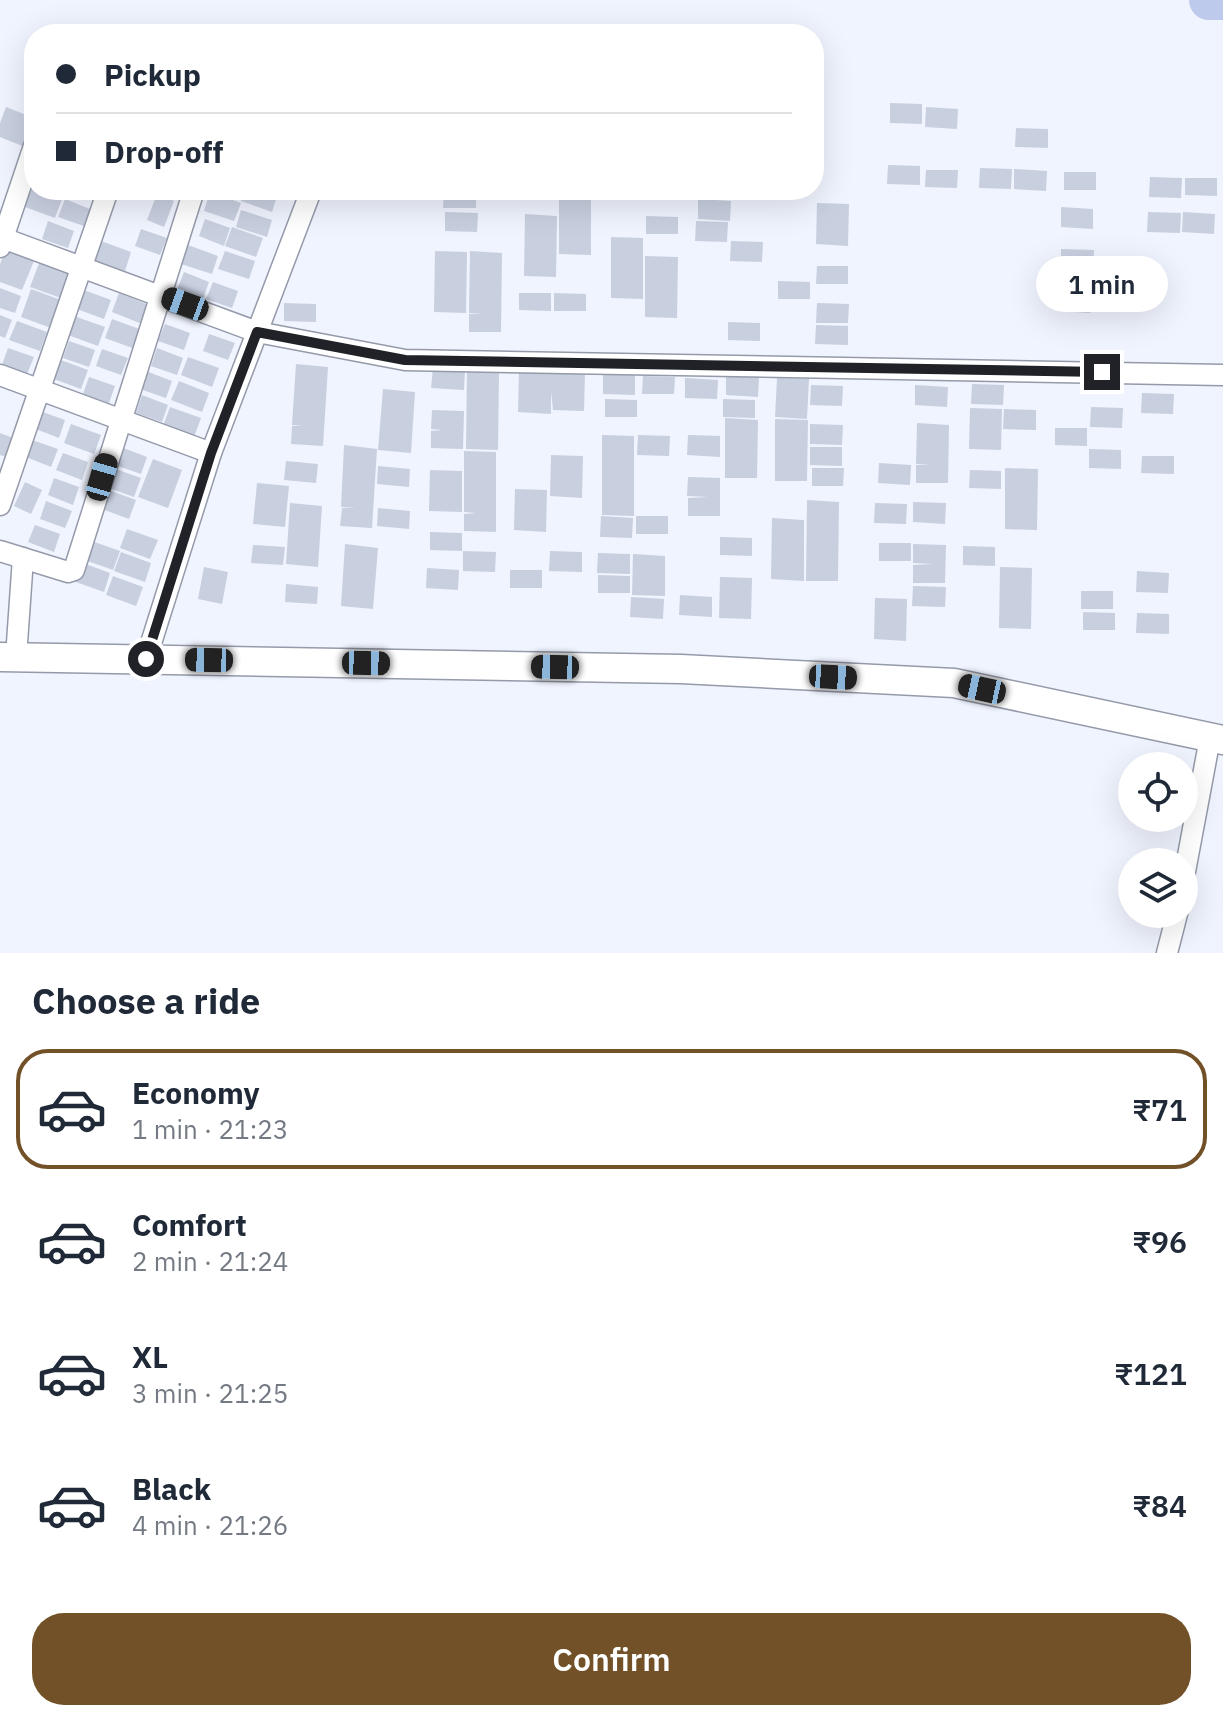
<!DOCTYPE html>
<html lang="en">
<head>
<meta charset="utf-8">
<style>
  body { margin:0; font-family:"IBM Plex Sans",sans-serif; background:#f6f6f7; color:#1f2937; height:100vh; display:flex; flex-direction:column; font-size:30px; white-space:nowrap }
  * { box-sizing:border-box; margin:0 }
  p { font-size:26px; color:#747a83 }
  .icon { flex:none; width:44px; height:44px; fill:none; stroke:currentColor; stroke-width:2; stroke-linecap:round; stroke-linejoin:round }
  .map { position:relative; height:953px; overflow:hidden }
  .sheet { display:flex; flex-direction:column; background:#fff; flex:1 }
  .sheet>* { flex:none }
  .guide { position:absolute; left:24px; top:24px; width:800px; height:176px; border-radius:32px; box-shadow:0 8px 32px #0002; display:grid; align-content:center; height:176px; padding:0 32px; background:#fff }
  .buttons { position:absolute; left:1118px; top:752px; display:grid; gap:16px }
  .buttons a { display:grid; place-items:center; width:80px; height:80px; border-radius:50%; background:#fff; box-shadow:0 8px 32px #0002; font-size:40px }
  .end { position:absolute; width:36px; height:36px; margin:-18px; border:10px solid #202228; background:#fff; box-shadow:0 0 0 4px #fff }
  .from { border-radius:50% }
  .bubble { position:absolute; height:56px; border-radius:28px; background:#fff; box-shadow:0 8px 32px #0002; font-size:26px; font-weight:600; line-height:56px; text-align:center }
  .car { position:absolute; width:24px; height:48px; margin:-24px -12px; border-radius:10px; box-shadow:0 0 6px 2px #0007; background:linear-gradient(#222 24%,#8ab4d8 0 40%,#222 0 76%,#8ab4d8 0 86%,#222 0) }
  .guide b { display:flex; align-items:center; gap:28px; height:76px; font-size:30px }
  .guide b+b { border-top:2px solid #e0e1e3 }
  .guide i { width:20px; height:20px; background:#1f2937 }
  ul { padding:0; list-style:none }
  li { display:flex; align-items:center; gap:24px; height:120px; margin:0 16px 12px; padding:0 16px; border:4px solid transparent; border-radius:32px }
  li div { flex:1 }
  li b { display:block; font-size:30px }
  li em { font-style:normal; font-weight:600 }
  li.selected { border-color:#725128 }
  li>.icon { width:72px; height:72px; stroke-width:1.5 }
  h2 { padding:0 32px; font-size:36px; line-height:96px }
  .button { display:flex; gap:16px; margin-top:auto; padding:16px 32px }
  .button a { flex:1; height:92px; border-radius:32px; background:#725128; color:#fff; font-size:32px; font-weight:600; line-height:92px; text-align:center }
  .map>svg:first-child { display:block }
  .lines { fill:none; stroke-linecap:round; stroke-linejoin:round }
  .river { stroke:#becaec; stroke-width:40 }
  .building { fill:#c8cfdf }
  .street-casing { stroke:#949aaa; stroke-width:23 }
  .secondary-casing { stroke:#949aaa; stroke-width:31 }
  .street { stroke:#fff; stroke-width:20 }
  .secondary { stroke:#fff; stroke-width:28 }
  .route { stroke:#202228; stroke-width:10 }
</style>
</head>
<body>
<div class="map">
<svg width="1223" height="953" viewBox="0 0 1223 953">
  <rect width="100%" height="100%" fill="#f0f4fe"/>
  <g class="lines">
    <polyline class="river" points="1209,0 1223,0"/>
  </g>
  <g class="building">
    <polygon points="890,103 922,104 922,124 890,123"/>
    <polygon points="6,107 34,118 25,147 0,137 0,123"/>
    <polygon points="926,107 958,109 957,129 925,127"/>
    <polygon points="1016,128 1048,129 1048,148 1015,147"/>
    <polygon points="888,165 920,166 920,185 887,184"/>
    <polygon points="980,168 1012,169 1011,189 979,188"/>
    <polygon points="1014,169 1047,171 1046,191 1014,189"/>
    <polygon points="926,170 958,170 957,188 925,187"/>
    <rect x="1064" y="172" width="32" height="18"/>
    <polygon points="1150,177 1182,178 1181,198 1149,197"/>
    <polygon points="1185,178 1217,178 1217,196 1185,195"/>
    <polygon points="31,188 62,199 55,218 25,207"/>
    <polygon points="214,190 243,190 240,199"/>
    <polygon points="245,190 278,193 272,212 241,201"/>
    <polygon points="444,190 476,190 476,208 443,208"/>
    <polygon points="648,190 680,190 680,196 647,195"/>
    <polygon points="210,192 241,203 234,221 204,211"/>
    <polygon points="559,192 591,194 591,255 559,254"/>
    <polygon points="157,194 174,201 164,227 147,220"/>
    <polygon points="65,199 90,209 84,226 58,217"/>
    <polygon points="698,199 731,201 730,221 698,219"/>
    <polygon points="817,203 849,204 848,246 816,244"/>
    <polygon points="1061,207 1093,209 1093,229 1061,227"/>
    <polygon points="241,210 272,220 267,237 236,227"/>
    <polygon points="445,212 478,213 477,232 445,231"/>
    <polygon points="1148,212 1181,213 1180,233 1147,232"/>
    <polygon points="1183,212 1215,214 1214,234 1182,232"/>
    <polygon points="525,214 557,216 556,277 524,276"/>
    <polygon points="646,216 678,217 678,234 646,234"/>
    <polygon points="205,219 230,228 224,246 199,236"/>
    <polygon points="48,221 74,231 68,248 42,239"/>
    <polygon points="696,221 728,222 727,242 695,241"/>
    <polygon points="232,227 263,238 256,257 225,246"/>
    <polygon points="141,229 167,238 160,255 135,246"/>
    <polygon points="611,237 643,238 643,299 611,298"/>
    <polygon points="101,241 131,252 125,271 94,260"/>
    <polygon points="731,241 763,242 762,262 730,261"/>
    <polygon points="188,245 218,256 212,274 181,264"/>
    <polygon points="1061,249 1094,250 1093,270 1061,269"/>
    <polygon points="6,250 34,261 22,290 0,282 0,264"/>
    <polygon points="225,251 255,261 249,279 218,269"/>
    <polygon points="435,251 467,252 466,313 434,312"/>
    <polygon points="470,251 502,253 501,332 469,332 469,314 483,313 469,313"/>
    <polygon points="645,256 678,257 677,318 645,317"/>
    <polygon points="41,258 71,269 61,298 30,287"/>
    <polygon points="817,266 848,266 848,284 816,284"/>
    <polygon points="184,272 209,282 203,299 177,290"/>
    <polygon points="778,281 810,282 810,299 778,299"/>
    <polygon points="213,282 238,291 232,308 206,299"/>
    <polygon points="0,288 21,296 15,313 0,308"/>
    <polygon points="31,289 61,300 51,328 21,317"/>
    <polygon points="81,289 111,300 104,319 74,308"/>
    <polygon points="1058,291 1091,293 1090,313 1058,311"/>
    <polygon points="1093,292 1125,293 1125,310 1093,310"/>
    <polygon points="119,293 149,305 142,324 112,312"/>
    <polygon points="519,293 551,293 551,311 519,310"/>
    <polygon points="554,293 586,294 586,311 554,311"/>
    <polygon points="284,303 316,304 316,322 284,321"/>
    <polygon points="817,303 849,304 848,323 816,323"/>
    <polygon points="0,315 12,320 5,338 0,336"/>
    <polygon points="74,316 105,327 98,346 68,335"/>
    <polygon points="112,319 142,330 135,349 105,338"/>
    <polygon points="17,321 47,332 40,351 9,340"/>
    <polygon points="728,322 760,323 760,341 728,340"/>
    <polygon points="165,324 190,333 184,350 158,341"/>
    <polygon points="816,325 848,326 848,345 815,344"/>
    <polygon points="209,334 235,343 228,360 203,351"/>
    <polygon points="69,341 95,350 89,367 63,358"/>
    <polygon points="8,348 34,357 27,374 2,365"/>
    <polygon points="157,348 183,358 177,375 151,366"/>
    <polygon points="102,349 128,358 121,375 96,366"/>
    <polygon points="188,357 219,368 212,387 181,375"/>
    <polygon points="58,359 88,370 81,389 51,378"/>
    <polygon points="296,364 328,367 323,446 291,444 292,426 303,426 292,425"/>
    <polygon points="433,368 465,370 464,390 431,388"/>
    <polygon points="467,369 499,371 498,450 466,449"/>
    <polygon points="146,371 172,381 166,398 140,389"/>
    <polygon points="519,371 585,373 584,411 553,410 551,391 551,414 518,412"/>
    <polygon points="603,375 635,375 635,395 603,394"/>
    <polygon points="726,375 759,377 758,397 726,395"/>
    <polygon points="643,376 675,377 674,394 642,394"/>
    <polygon points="89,377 115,386 109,403 83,394"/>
    <polygon points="685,378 718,380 717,399 685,398"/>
    <polygon points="777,378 809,379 807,419 775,417"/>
    <polygon points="179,381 209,393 202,412 171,400"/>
    <polygon points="972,384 1004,385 1003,405 971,404"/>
    <polygon points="811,385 843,386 842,406 810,405"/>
    <polygon points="915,385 948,387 947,407 915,405"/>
    <polygon points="383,389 415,392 411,453 378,450"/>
    <polygon points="1142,393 1174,394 1173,414 1141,413"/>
    <polygon points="142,395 168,405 162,422 136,413"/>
    <polygon points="605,399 637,400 637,417 605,417"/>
    <polygon points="723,399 755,400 755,418 723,417"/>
    <polygon points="170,407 201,418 194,437 163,426"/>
    <polygon points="1091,407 1123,408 1122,428 1090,427"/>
    <polygon points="970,408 1002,409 1001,450 969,449"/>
    <polygon points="1004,409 1036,410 1036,430 1003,429"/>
    <polygon points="432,410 464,411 463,449 431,448 431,431 442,430 431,429"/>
    <polygon points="40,411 65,420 59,438 33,428"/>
    <polygon points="725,418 758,420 757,478 725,478"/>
    <polygon points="775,419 808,420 807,481 775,481"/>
    <polygon points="917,423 949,425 948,483 916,483 916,465 931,464 916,464"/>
    <polygon points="71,424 101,435 94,454 64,443"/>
    <polygon points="810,424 843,425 842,445 810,444"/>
    <polygon points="1055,428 1087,428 1087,446 1055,445"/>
    <polygon points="0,433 13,438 6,457 0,455"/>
    <polygon points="602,435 634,436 634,516 602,515"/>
    <polygon points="638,435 670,436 669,456 637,455"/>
    <polygon points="688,435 720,436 720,457 687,455"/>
    <polygon points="32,440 58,449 51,467 26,457"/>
    <polygon points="344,445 377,449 372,528 340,526 342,508 356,508 341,507"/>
    <polygon points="121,447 147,457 141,474 115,465"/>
    <polygon points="810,447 842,447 842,466 810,465"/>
    <polygon points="1089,449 1121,450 1121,469 1089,468"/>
    <polygon points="464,451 496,452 496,532 464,531 464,514 476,513 464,512"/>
    <polygon points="63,453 88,462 82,480 56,470"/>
    <polygon points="551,455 583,456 582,498 550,496"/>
    <polygon points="1142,456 1174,456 1174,474 1141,473"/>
    <polygon points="153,459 182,470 168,508 138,497"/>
    <polygon points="286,461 318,464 316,483 284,480"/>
    <polygon points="879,463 911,465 910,485 878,483"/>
    <polygon points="378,466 410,469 409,487 377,484"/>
    <polygon points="110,467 141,478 134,497 103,486"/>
    <polygon points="812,468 844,468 843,486 812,486"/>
    <polygon points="1005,468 1038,469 1037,530 1005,529"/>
    <polygon points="430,470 462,471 462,512 429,511"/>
    <polygon points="970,470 1001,471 1001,489 969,488"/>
    <polygon points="688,477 720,478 720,516 688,516 688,498 708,497 687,496"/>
    <polygon points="54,478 79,487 73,505 48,495"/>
    <polygon points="25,482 42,490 31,514 14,506"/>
    <polygon points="257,483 289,486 285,527 253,524"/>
    <polygon points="106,489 136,500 129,519 99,508"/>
    <polygon points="515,489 547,490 546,532 514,530"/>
    <polygon points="807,500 839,502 838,581 806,581"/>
    <polygon points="46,501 72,511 65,528 40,519"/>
    <polygon points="913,502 946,503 945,524 913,522"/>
    <polygon points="290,503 322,506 318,567 286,564"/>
    <polygon points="875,503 907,504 906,524 874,523"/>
    <polygon points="378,508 410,511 409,529 377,526"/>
    <polygon points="601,516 633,518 632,538 600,537"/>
    <rect x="636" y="516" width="32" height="18"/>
    <polygon points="772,518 804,520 804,581 771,579"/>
    <polygon points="35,525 60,534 54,552 28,542"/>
    <polygon points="127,529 158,540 150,559 120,548"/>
    <polygon points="430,532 462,533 462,551 430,550"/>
    <polygon points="720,537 752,538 752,556 720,555"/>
    <polygon points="89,540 120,551 113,570 82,559"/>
    <rect x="879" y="543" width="32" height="18"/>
    <polygon points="345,544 378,548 373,609 341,606"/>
    <polygon points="913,544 946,545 945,583 913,583 913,565 933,564 913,563"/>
    <polygon points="253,545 285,547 283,565 251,563"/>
    <polygon points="963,546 995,547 995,566 963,565"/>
    <polygon points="463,551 496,552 495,572 463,571"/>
    <polygon points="550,551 582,552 582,572 549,571"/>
    <polygon points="121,552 151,563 145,582 114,571"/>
    <polygon points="598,553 630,554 630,574 597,573"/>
    <polygon points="633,554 665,556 665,596 632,595"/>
    <polygon points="80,562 110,573 104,592 73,581"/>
    <polygon points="204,567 228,572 222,604 198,599"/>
    <polygon points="1000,567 1032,568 1031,629 999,628"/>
    <polygon points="427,568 459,570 458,590 426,588"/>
    <rect x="510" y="570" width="32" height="18"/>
    <polygon points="1137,571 1169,573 1168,593 1136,592"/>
    <polygon points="598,575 630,576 630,593 598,593"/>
    <polygon points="113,576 143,587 136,606 106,595"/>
    <polygon points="720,577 752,578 751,619 719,618"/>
    <polygon points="286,584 318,587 317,604 285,602"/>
    <polygon points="913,586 946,587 945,607 912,606"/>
    <rect x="1081" y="591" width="32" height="18"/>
    <polygon points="680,595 712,597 712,617 679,615"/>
    <polygon points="631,597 664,599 663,619 630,617"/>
    <polygon points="875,598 907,599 906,641 874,639"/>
    <polygon points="1083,612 1115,613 1115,630 1083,630"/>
    <polygon points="1137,613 1169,614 1169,634 1136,633"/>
  </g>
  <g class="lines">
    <defs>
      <g id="street">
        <polyline points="0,237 257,332 405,360 1223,375"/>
        <polyline points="0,247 34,146"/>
        <polyline points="0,375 211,453"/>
        <polyline points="0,505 108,190"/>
        <polyline points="0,551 68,572 74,570 194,190"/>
        <polyline points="16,657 23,558"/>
        <polyline points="146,659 211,453 309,196"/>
        <polyline points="1184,877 1210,738"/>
        <polyline points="1167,953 1177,914"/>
      </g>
      <polyline id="secondary" points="0,657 681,669 954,683 1223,740"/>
    </defs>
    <use href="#street" class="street-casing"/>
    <use href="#secondary" class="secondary-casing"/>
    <use href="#street" class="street"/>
    <use href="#secondary" class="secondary"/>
  </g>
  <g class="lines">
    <polyline class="route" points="146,659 211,453 257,332 405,360 1102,372"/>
  </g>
</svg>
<div class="buttons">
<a><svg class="icon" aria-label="locate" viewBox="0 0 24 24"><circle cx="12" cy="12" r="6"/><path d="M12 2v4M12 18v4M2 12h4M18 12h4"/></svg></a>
<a><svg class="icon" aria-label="layers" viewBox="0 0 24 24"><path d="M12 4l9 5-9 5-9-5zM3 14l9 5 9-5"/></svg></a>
</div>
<i class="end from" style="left:146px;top:659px"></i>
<i class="end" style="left:1102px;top:372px"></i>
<div class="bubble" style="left:1036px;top:256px;width:132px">1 min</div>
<i class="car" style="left:185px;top:304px;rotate:290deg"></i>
<i class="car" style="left:102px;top:477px;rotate:16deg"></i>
<i class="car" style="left:209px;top:660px;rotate:271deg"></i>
<i class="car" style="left:366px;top:663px;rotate:91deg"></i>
<i class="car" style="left:555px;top:667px;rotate:271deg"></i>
<i class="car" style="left:833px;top:677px;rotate:93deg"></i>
<i class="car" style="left:982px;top:689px;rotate:282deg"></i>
<div class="guide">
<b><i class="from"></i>Pickup</b>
<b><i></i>Drop-off</b>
</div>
</div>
<section class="sheet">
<h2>Choose a ride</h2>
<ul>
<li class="selected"><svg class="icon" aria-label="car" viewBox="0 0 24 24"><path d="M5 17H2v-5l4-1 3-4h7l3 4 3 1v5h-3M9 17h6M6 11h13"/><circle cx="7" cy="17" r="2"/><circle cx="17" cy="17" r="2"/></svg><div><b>Economy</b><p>1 min · 21:23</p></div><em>₹71</em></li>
<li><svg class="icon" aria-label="car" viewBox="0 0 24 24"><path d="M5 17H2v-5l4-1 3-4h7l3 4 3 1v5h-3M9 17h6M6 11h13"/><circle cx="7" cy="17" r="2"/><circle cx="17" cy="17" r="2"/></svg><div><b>Comfort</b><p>2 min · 21:24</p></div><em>₹96</em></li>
<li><svg class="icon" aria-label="car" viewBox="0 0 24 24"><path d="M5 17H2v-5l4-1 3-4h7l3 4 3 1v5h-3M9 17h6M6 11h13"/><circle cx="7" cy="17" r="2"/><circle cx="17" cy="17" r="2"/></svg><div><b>XL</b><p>3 min · 21:25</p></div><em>₹121</em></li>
<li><svg class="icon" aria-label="car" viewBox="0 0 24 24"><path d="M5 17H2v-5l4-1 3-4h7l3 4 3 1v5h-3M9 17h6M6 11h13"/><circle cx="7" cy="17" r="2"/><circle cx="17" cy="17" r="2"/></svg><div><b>Black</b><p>4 min · 21:26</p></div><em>₹84</em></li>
</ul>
<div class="button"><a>Confirm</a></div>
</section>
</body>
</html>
